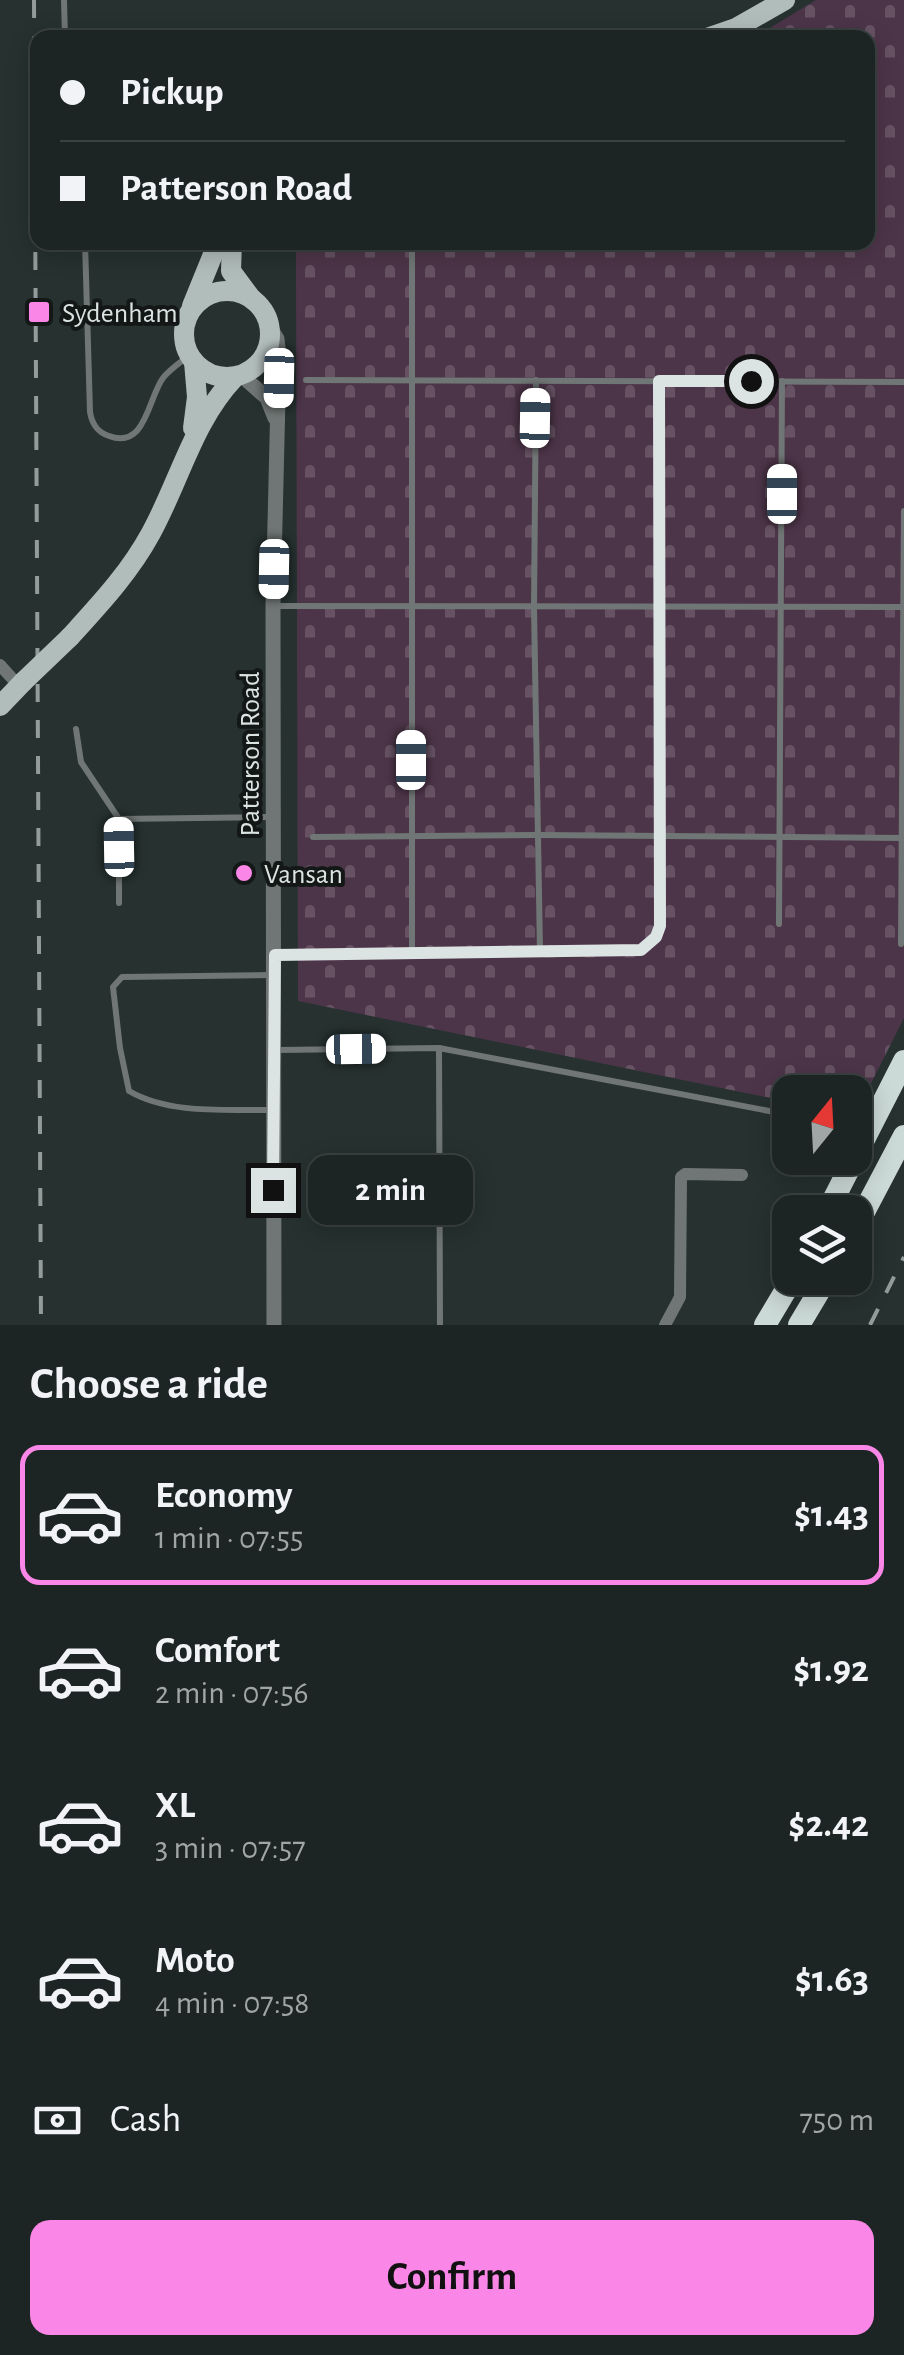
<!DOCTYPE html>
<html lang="en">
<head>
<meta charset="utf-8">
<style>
  body { margin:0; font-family:"Alegreya Sans",sans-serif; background:#293131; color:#f1f3f6; height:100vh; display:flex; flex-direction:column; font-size:38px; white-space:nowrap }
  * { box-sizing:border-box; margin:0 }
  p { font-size:32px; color:#a0a5a6 }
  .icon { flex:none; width:55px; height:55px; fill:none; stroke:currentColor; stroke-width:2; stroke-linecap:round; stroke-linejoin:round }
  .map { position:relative; height:1325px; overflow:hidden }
  .drawer { display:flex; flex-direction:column; background:#1c2524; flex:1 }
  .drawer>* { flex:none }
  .guide { position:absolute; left:30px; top:30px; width:845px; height:220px; border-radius:20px; box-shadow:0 5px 25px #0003,0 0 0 2px #3a4241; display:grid; align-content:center; height:220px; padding:0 30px; background:#1c2524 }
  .needle { width:65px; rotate:18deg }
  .controls { position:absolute; left:772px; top:1075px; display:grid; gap:20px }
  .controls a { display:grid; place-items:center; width:100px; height:100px; border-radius:20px; background:#1c2524; box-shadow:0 5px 25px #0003,0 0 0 2px #3a4241; font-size:50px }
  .end { position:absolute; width:45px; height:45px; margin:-22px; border:12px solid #dce3e3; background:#111; box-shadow:0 0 0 5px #111 }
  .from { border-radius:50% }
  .bubble { position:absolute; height:70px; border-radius:20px; background:#1c2524; box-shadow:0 5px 25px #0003,0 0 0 2px #3a4241; font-size:32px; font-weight:700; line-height:70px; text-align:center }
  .car { position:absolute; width:30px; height:60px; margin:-30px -15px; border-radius:12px; box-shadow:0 0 8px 2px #0007; background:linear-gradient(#fff 24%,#345 0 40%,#fff 0 76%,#345 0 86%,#fff 0) }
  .guide b { display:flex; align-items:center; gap:35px; height:95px; font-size:38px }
  .guide b+b { border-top:2px solid #3a4241 }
  .guide i { width:25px; height:25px; background:#f1f3f6 }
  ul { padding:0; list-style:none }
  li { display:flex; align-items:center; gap:30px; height:140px; margin:0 20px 15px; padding:0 10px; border:5px solid transparent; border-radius:20px }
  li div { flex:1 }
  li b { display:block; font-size:38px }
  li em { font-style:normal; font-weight:700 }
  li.selected { border-color:#fa87e7 }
  li>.icon { width:90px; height:90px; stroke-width:1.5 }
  h2 { padding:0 30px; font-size:45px; line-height:120px }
  .pay { display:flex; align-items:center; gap:25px; height:110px; padding:0 30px; font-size:38px }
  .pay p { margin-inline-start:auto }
  .button { display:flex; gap:20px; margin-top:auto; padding:20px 30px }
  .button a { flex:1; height:115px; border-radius:20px; background:#fa87e7; color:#111; font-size:40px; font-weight:700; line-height:115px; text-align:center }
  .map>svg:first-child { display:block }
  .cemetery { fill:url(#cemetery-stones) }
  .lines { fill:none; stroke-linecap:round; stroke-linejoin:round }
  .service { stroke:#707675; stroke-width:6 }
  .minor { stroke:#707675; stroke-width:12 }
  .tertiary { stroke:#707675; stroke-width:15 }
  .primary { stroke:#b1bdbb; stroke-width:20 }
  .motorway { stroke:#cbd9d7; stroke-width:22 }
  .rail { stroke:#939b9b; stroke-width:4; stroke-dasharray:18 18; stroke-linecap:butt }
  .primary-bridge { stroke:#b1bdbb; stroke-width:20 }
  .route { stroke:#dce3e3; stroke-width:12 }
  .poi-dot { fill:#fa87e7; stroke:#131817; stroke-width:4 }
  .labels { text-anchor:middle; stroke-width:8; stroke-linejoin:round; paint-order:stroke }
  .poi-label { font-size:28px; fill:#dce3e3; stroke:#131817; text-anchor:start }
  .street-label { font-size:28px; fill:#dce3e3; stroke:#131817 }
</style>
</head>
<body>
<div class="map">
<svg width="904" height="1325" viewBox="0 0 904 1325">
  <defs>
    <pattern id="cemetery-stones" width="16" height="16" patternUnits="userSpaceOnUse" patternTransform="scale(2.5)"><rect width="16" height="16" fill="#4d3549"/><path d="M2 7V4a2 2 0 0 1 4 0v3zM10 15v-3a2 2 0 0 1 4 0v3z" fill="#665263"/></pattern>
  </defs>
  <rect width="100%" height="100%" fill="#263130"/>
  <polygon class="cemetery" points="816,0 904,0 904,1018 855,1115 855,1092 790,1092 790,1102 298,1001 296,243 868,242 868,38 755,37"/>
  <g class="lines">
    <g class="service">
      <polyline points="64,0 65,38"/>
      <path d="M85,242L90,412C92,424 97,432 109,436C146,450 148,398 163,378C170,369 180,363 188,356"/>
      <polyline points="412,242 412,952"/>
      <polyline points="306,380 904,382"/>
      <polyline points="536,380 534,608 540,951"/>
      <polyline points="274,606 904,607"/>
      <polyline points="76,729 81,762 119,819 271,817"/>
      <polyline points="119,819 119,903"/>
      <polyline points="313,837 536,835 902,838"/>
      <polyline points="779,924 782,381"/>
      <polyline points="901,944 904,511"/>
      <polyline points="275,955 641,949 652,942 660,926 659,381"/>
      <path d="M272,975L122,977L113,987L120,1048L129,1091C170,1115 228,1109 273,1110"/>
      <polyline points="439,1048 440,1325"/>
      <polyline points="277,1050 439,1048 790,1115"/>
    </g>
    <g class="minor">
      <polyline points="0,665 19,686"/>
      <polyline points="665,1325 680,1297 681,1177 685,1174 742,1175"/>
    </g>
    <g class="tertiary">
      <polyline points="269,326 277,339 279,357 273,606 274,1325"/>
      <polyline points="241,375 267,398 275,418"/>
    </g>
    <g class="primary">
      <polyline points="368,38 411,38"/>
      <polyline points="707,38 736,28 785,0"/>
      <polyline points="232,242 231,271 251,298"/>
      <circle cx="227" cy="334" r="43"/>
      <polyline points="192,306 218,242"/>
      <polyline points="193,428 197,397 194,362"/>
      <path d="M70,637C100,604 130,572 151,533C180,480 193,421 235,377"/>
      <polyline points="0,706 23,682"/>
    </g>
    <g class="motorway">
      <polyline points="827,1212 904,1061"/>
      <polyline points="855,1229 904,1136"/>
      <polyline points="765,1325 793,1278"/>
      <polyline points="799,1325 827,1278"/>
    </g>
    <g class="rail">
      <polyline points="34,0 41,1325"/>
      <polyline points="870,1325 904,1257"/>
    </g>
    <polyline class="primary-bridge" points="23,682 70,637"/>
  </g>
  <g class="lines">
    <polyline class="route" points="273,1190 275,955 641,950 656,937 660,926 659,381 751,381"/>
  </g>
  <g class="poi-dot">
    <rect x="27" y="300" width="24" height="24" rx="5"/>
    <circle cx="244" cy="873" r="10"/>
  </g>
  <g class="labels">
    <g class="poi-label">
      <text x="62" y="322">Sydenham</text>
      <text x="264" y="883">Vansan</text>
    </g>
    <g class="street-label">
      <text transform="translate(249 754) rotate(-90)" y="10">Patterson Road</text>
    </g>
  </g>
</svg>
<div class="controls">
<a><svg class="needle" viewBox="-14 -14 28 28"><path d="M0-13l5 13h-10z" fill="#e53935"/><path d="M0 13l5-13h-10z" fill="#a0a5a6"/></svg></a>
<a><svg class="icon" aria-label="layers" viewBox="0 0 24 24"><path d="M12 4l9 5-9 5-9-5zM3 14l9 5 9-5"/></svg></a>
</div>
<i class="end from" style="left:751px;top:381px"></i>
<i class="end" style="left:273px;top:1190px"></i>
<div class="bubble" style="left:308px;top:1155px;width:165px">2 min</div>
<i class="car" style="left:279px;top:378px;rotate:181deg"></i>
<i class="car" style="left:535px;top:418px;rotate:1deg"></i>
<i class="car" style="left:782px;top:494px;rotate:0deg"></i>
<i class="car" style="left:274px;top:569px;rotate:181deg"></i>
<i class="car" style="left:411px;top:760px;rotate:0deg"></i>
<i class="car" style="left:119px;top:847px;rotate:359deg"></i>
<i class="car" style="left:356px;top:1049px;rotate:89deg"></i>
<div class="guide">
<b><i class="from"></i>Pickup</b>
<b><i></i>Patterson Road</b>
</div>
</div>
<section class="drawer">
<h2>Choose a ride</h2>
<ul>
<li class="selected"><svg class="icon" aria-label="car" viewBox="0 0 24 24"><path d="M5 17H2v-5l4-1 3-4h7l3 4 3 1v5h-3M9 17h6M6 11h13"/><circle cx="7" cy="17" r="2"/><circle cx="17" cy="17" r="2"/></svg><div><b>Economy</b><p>1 min · 07:55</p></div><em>$1.43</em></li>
<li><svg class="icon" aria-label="car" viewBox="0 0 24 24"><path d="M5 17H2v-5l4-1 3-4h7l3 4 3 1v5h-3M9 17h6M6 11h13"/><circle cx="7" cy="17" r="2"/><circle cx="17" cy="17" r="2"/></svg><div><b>Comfort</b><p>2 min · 07:56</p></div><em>$1.92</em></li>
<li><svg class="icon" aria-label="car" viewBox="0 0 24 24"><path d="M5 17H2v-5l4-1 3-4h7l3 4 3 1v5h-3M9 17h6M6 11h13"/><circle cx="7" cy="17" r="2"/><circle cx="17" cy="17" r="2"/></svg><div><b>XL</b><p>3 min · 07:57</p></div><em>$2.42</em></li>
<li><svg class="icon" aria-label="car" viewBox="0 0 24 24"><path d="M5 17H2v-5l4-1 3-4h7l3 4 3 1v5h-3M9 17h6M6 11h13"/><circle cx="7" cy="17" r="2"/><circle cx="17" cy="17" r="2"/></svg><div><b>Moto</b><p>4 min · 07:58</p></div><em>$1.63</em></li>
</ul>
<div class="pay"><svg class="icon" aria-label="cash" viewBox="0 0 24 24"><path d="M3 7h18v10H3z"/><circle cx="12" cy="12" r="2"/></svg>Cash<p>750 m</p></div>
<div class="button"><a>Confirm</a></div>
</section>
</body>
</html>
